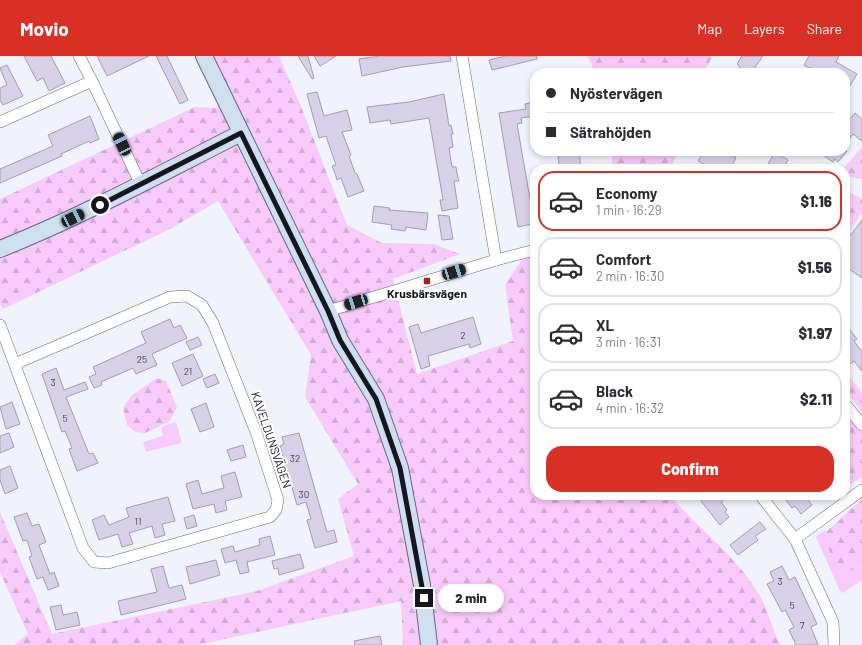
<!DOCTYPE html>
<html lang="en">
<head>
<meta charset="utf-8">
<style>
  body { margin:0; font-family:Barlow,sans-serif; background:#f7f7f7; color:#2b2b33; height:100vh; display:flex; flex-direction:column; font-size:15px; white-space:nowrap }
  * { box-sizing:border-box; margin:0 }
  p { font-size:13px; color:#7c7c81 }
  .icon { flex:none; width:22px; height:22px; fill:none; stroke:currentColor; stroke-width:2; stroke-linecap:round; stroke-linejoin:round }
  .map { position:relative; flex:1; overflow:hidden }
  .details { position:absolute; left:530px; top:108px; width:320px; height:336px; display:flex; flex-direction:column; background:#fff; border-radius:16px; box-shadow:0 2px 6px #0003 }
  .details>* { flex:none }
  .banner { position:absolute; left:530px; top:12px; width:320px; height:88px; border-radius:16px; box-shadow:0 2px 6px #0003; display:grid; align-content:center; height:88px; padding:0 16px; background:#fff }
  .end { position:absolute; width:18px; height:18px; margin:-9px; border:5px solid #15161f; background:#fff; box-shadow:0 0 0 2px #fff }
  .from { border-radius:50% }
  .bubble { position:absolute; height:28px; border-radius:14px; background:#fff; box-shadow:0 2px 6px #0003; font-size:13px; font-weight:800; line-height:28px; text-align:center }
  .car { position:absolute; width:12px; height:24px; margin:-12px -6px; border-radius:5px; box-shadow:0 0 3px 1px #0007; background:linear-gradient(#222 24%,#8ab4d8 0 40%,#222 0 76%,#8ab4d8 0 86%,#222 0) }
  .banner b { display:flex; align-items:center; gap:14px; height:38px; font-size:15px }
  .banner b+b { border-top:1px solid #e1e1e2 }
  .banner i { width:10px; height:10px; background:#2b2b33 }
  ul { padding:7px 0 0; list-style:none }
  li { display:flex; align-items:center; gap:12px; height:60px; margin:0 8px 6px; padding:0 8px; border:2px solid #e1e1e2; border-radius:16px }
  li div { flex:1 }
  li b { display:block; font-size:15px }
  li em { font-style:normal; font-weight:800 }
  li.selected { border-color:#d93025 }
  li>.icon { width:36px; height:36px; stroke-width:1.5 }
  .primary-button { display:flex; gap:8px; margin-top:auto; padding:8px 16px }
  .primary-button a { flex:1; height:46px; border-radius:16px; background:#d93025; color:#fff; font-size:16px; font-weight:800; line-height:46px; text-align:center }
  header { display:flex; align-items:center; gap:24px; box-sizing:border-box; height:56px; padding:0 20px; background:#d93025; color:#fff }
  header strong { font-size:19px }
  nav { display:flex; gap:22px; margin-inline-start:auto; font-size:14px }
  .map>svg:first-child { display:block }
  .green { fill:#f8cafb }
  .forest { fill:url(#forest-firs) }
  .building { fill:#d9d1e9; stroke:#a39bb3 }
  .lines { fill:none; stroke-linecap:round; stroke-linejoin:round }
  .street-casing { stroke:#64687e; stroke-width:12 }
  .secondary-casing { stroke:#64687e; stroke-width:18 }
  .street { stroke:#fff; stroke-width:11 }
  .secondary { stroke:#d0dff0; stroke-width:16 }
  .route { stroke:#15161f; stroke-width:5 }
  .poi-dot { fill:#952c17; stroke:#fff; stroke-width:1.5 }
  .labels { text-anchor:middle; stroke-width:4; stroke-linejoin:round; paint-order:stroke }
  .number-label { font-size:10px; fill:#464552 }
  .poi-label { font-size:12px; font-weight:bold; fill:#15161f; stroke:#fff }
  .street-label { font-size:12px; fill:#15161f; stroke:#fff }
</style>
</head>
<body>
<header>
<strong>Movio</strong>
<nav><a>Map</a><a>Layers</a><a>Share</a></nav>
</header>
<div class="map">
<svg width="862" height="589" viewBox="0 0 862 589">
  <defs>
    <pattern id="forest-firs" width="22" height="20" patternUnits="userSpaceOnUse"><rect width="22" height="20" fill="#f8cafb"/><path d="M5 1l3.5 6h-7zM16 11l3.5 6h-7z" fill="#d4add7"/></pattern>
  </defs>
  <rect width="100%" height="100%" fill="#f0f2fc"/>
  <g class="green">
    <polygon points="176,366 182,387 146,396 143,386 163,380 161,371"/>
    <polygon points="823,475 827,475 827,484 859,509 862,503 862,524 843,537 840,535 816,481"/>
  </g>
  <g class="forest">
    <path d="M195,0H279L300,48L347,169L382,187L434,188L460,198L393,223L417,318L513,285L505,229L531,189L535,188V439H670C697,472 734,498 757,535C767,551 772,572 780,589H403L401,545L197,589H14L28,578L0,516V456L52,578L257,535L354,500L338,443L358,428L305,341L311,299L218,145L170,173L3,253L0,247V143L195,51L219,52Z"/>
    <polygon points="587,0 713,0 703,17 596,17"/>
    <polygon points="862,91 862,123 845,120 845,113 843,113"/>
    <polygon points="611,95 679,95 670,113 613,113"/>
    <polygon points="845,134 862,143 862,157 849,175 845,173"/>
    <polygon points="845,314 862,337 862,357 845,333"/>
    <polygon points="157,322 166,325 177,351 170,365 145,377 135,376 127,369 123,352 131,340"/>
    <polygon points="845,347 862,371 862,421 850,429 845,423"/>
    <path d="M862,443V503L859,509L846,517C832,509 826,490 827,475Z"/>
  </g>
  <g class="building">
    <polygon points="24,0 51,0 65,27 49,35 43,22 37,25"/>
    <polygon points="97,0 149,0 107,20"/>
    <polygon points="156,0 167,0 188,44 180,48"/>
    <polygon points="298,0 308,0 314,22 312,23"/>
    <polygon points="314,0 336,0 320,10"/>
    <polygon points="380,0 450,0 451,5 403,11 362,20 359,3"/>
    <polygon points="506,0 537,0 537,3 492,14 489,4"/>
    <polygon points="742,0 763,0 751,17 735,17 740,11 737,8"/>
    <polygon points="809,0 839,0 836,6 857,18 845,38 845,17 819,17 804,9"/>
    <polygon points="7,9 23,40 3,49 0,44 0,32 7,29 0,12"/>
    <polygon points="317,36 324,60 347,54 352,74 342,76 351,99 349,100 355,117 357,118 364,135 348,141 341,122 337,124 335,117 332,110 336,109 326,80 319,82 307,38"/>
    <polygon points="444,38 449,70 451,69 453,78 451,78 453,91 449,92 452,111 456,111 457,118 459,125 454,125 458,152 442,155 440,144 443,144 429,62 391,68 390,64 370,67 367,51 409,46"/>
    <polygon points="535,46 535,60 521,62 522,67 517,68 531,149 535,148 535,164 532,165 532,168 518,171 499,57 526,53 525,48"/>
    <polygon points="855,57 862,63 862,85 853,78 845,89 845,69"/>
    <polygon points="90,60 99,83 90,87 89,85 61,98 62,100 0,127 0,113 53,90 48,79"/>
    <polygon points="559,95 579,95 581,113 560,113 558,101 560,100"/>
    <polygon points="704,95 723,95 736,102 730,113 713,113 698,105"/>
    <polygon points="817,95 847,95 838,106 835,103 833,106"/>
    <polygon points="775,96 788,104 783,113 765,113"/>
    <polygon points="374,150 390,152 389,154 428,157 426,174 406,171 405,175 391,173 392,169 372,166"/>
    <polygon points="438,159 449,160 453,183 442,184"/>
    <polygon points="862,164 862,222 845,210 845,187"/>
    <polygon points="473,261 481,288 470,292 469,288 428,300 430,310 421,313 409,271 418,268 421,277"/>
    <polygon points="170,263 174,272 180,269 187,282 152,298 157,309 136,318 133,312 101,326 102,329 94,332 89,321 96,318 93,311 146,287 141,276"/>
    <polygon points="845,268 857,283 854,285 862,296 862,315 854,305 850,308 845,301"/>
    <polygon points="198,281 202,289 190,294 186,286"/>
    <polygon points="193,298 203,320 182,330 172,307"/>
    <polygon points="56,312 64,334 85,326 88,333 66,341 89,398 93,397 98,407 77,415 69,393 72,392 65,375 62,376 42,318"/>
    <polygon points="215,318 219,327 207,332 203,323"/>
    <polygon points="12,346 20,368 6,373 0,351"/>
    <polygon points="206,347 214,371 200,376 191,353"/>
    <polygon points="9,377 14,391 0,397 0,380"/>
    <polygon points="299,377 327,476 334,474 337,486 315,492 307,464 311,463 306,446 297,449 280,390 284,388 282,381"/>
    <polygon points="243,389 246,401 231,405 227,394"/>
    <polygon points="10,410 18,432 5,438 0,424 0,414"/>
    <polygon points="235,416 242,441 225,445 227,454 216,457 214,448 193,453 186,428 198,424 202,438 224,432 221,420"/>
    <polygon points="708,439 730,439 721,446 727,454 725,456 729,461 720,469 701,445"/>
    <polygon points="782,439 804,439 812,449 801,458 795,450 792,452"/>
    <polygon points="168,441 175,465 162,468 165,479 155,482 152,470 129,477 133,488 122,491 118,478 99,484 92,464 104,459 109,469 129,461 126,452"/>
    <polygon points="27,457 32,470 39,468 46,486 39,489 50,518 54,516 59,530 48,534 43,521 37,523 29,501 32,500 27,484 23,485 14,461"/>
    <polygon points="194,459 197,470 187,473 184,462"/>
    <polygon points="760,466 766,473 755,480 758,484 738,499 730,489"/>
    <polygon points="270,480 275,499 247,506 249,516 240,518 236,504 225,507 221,493 233,490 235,496 260,489 259,483"/>
    <polygon points="300,498 304,512 279,519 278,512 274,513 272,505"/>
    <polygon points="216,504 220,519 190,528 186,511"/>
    <polygon points="163,510 169,532 182,529 186,543 121,559 118,545 157,536 151,513"/>
    <polygon points="782,510 789,524 795,521 817,568 811,571 818,589 796,589 789,574 794,571 785,554 782,556 767,528 774,525 770,516"/>
    <polygon points="61,549 63,559 77,556 80,569 56,574 50,551"/>
    <polygon points="380,580 382,589 355,589 354,585"/>
  </g>
  <g class="lines">
    <defs>
      <g id="street">
        <polyline points="462,0 496,204"/>
        <polyline points="92,25 141,129"/>
        <polyline points="0,66 92,25 79,0"/>
        <polyline points="328,255 496,204 535,194"/>
        <polyline points="0,269 83,492 94,506 108,507 270,461 276,454 278,444 256,376 213,267 202,249 187,240 170,241 15,308"/>
        <polyline points="845,348 862,369"/>
        <polyline points="760,439 795,483 833,566 834,589"/>
        <polyline points="795,483 862,434"/>
      </g>
      <g id="secondary">
        <polyline points="204,0 328,255 340,284 376,343 400,412 422,529 429,589"/>
        <path d="M0,193C83,160 162,117 241,77"/>
      </g>
    </defs>
    <use href="#street" class="street-casing"/>
    <use href="#secondary" class="secondary-casing"/>
    <use href="#street" class="street"/>
    <use href="#secondary" class="secondary"/>
  </g>
  <g class="lines">
    <polyline class="route" points="100,149 241,77 328,255 340,284 376,343 400,412 424,542"/>
  </g>
  <rect class="poi-dot" x="423" y="221" width="8" height="8" rx="2"/>
  <g class="labels">
    <g class="number-label">
      <text x="463" y="283">2</text>
      <text x="142" y="307">25</text>
      <text x="188" y="319">21</text>
      <text x="53" y="330">3</text>
      <text x="65" y="366">5</text>
      <text x="295" y="406">32</text>
      <text x="304" y="442">30</text>
      <text x="138" y="469">11</text>
      <text x="780" y="529">3</text>
      <text x="792" y="553">5</text>
      <text x="802" y="573">7</text>
    </g>
    <g class="poi-label">
      <text x="427" y="242">Krusbärsvägen</text>
    </g>
    <g class="street-label">
      <text transform="translate(271 384) rotate(71)" y="4">KAVELDUNSVÄGEN</text>
    </g>
  </g>
</svg>
<i class="end from" style="left:100px;top:149px"></i>
<i class="end" style="left:424px;top:542px"></i>
<div class="bubble" style="left:438px;top:528px;width:66px">2 min</div>
<i class="car" style="left:122px;top:88px;rotate:334deg"></i>
<i class="car" style="left:73px;top:162px;rotate:64deg"></i>
<i class="car" style="left:454px;top:216px;rotate:73deg"></i>
<i class="car" style="left:356px;top:246px;rotate:253deg"></i>
<div class="banner">
<b><i class="from"></i>Nyöstervägen</b>
<b><i></i>Sätrahöjden</b>
</div>
<section class="details">
<ul>
<li class="selected"><svg class="icon" aria-label="car" viewBox="0 0 24 24"><path d="M5 17H2v-5l4-1 3-4h7l3 4 3 1v5h-3M9 17h6M6 11h13"/><circle cx="7" cy="17" r="2"/><circle cx="17" cy="17" r="2"/></svg><div><b>Economy</b><p>1 min · 16:29</p></div><em>$1.16</em></li>
<li><svg class="icon" aria-label="car" viewBox="0 0 24 24"><path d="M5 17H2v-5l4-1 3-4h7l3 4 3 1v5h-3M9 17h6M6 11h13"/><circle cx="7" cy="17" r="2"/><circle cx="17" cy="17" r="2"/></svg><div><b>Comfort</b><p>2 min · 16:30</p></div><em>$1.56</em></li>
<li><svg class="icon" aria-label="car" viewBox="0 0 24 24"><path d="M5 17H2v-5l4-1 3-4h7l3 4 3 1v5h-3M9 17h6M6 11h13"/><circle cx="7" cy="17" r="2"/><circle cx="17" cy="17" r="2"/></svg><div><b>XL</b><p>3 min · 16:31</p></div><em>$1.97</em></li>
<li><svg class="icon" aria-label="car" viewBox="0 0 24 24"><path d="M5 17H2v-5l4-1 3-4h7l3 4 3 1v5h-3M9 17h6M6 11h13"/><circle cx="7" cy="17" r="2"/><circle cx="17" cy="17" r="2"/></svg><div><b>Black</b><p>4 min · 16:32</p></div><em>$2.11</em></li>
</ul>
<div class="primary-button"><a>Confirm</a></div>
</section>
</div>
</body>
</html>
